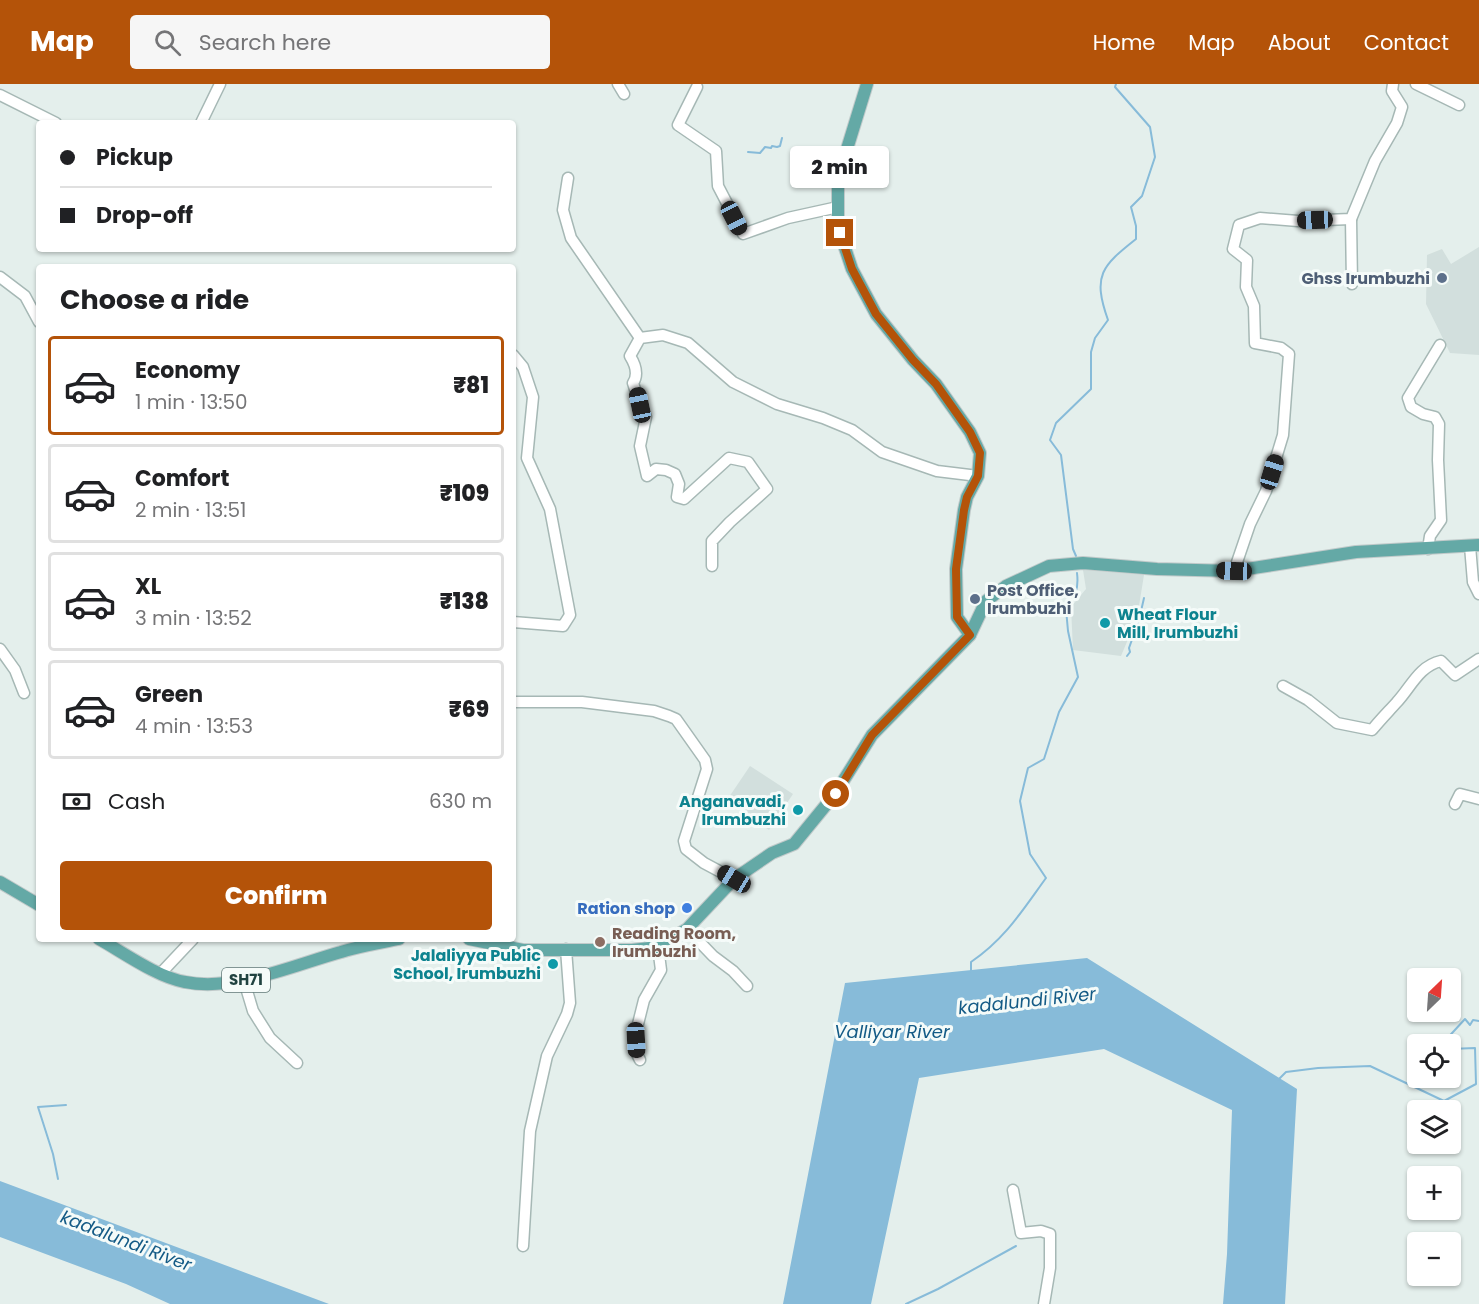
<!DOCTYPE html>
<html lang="en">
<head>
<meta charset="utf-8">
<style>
  body { margin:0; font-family:Poppins,sans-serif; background:#f6f6f6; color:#202124; height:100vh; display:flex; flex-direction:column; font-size:22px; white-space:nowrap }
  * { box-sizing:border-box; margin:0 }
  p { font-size:20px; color:#757577 }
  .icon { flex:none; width:33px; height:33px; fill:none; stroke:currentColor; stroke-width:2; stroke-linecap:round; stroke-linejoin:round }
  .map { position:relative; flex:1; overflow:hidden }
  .panel { position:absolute; left:36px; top:180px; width:480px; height:678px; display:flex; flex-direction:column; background:#fff; border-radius:6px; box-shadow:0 2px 4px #0004 }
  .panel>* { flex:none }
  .guide { position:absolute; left:36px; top:36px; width:480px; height:132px; border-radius:6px; box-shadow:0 2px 4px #0004; display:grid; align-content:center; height:132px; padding:0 24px; background:#fff }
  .needle { width:39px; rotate:25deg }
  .controls { position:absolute; left:1407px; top:884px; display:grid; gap:12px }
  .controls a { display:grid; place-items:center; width:54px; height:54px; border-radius:6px; background:#fff; box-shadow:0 2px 4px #0004; font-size:30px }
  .end { position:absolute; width:27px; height:27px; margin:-14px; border:8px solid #b45309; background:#fff; box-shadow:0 0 0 3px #fff }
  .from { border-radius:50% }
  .bubble { position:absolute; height:42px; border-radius:6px; background:#fff; box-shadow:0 2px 4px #0004; font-size:20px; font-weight:800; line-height:42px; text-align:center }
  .car { position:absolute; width:18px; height:36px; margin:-18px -9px; border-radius:8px; box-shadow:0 0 4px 2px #0007; background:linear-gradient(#222 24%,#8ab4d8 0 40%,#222 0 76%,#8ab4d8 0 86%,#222 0) }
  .guide b { display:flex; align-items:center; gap:21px; height:57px; font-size:22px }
  .guide b+b { border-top:2px solid #e0e0e0 }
  .guide i { width:15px; height:15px; background:#202124 }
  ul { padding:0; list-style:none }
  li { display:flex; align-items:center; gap:18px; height:99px; margin:0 12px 9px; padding:0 12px; border:3px solid #e0e0e0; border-radius:6px }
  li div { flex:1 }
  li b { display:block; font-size:22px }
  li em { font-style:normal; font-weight:800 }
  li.current { border-color:#b45309 }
  li>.icon { width:54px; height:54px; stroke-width:1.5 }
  h2 { padding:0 24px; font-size:27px; line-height:72px }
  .pay { display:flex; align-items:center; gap:15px; height:66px; padding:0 24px; font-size:22px }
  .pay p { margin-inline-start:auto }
  .action { display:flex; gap:12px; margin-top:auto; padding:12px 24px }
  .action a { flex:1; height:69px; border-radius:6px; background:#b45309; color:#fff; font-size:24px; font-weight:800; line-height:69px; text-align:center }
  header { display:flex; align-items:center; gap:36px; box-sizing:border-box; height:84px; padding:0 30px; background:#b45309; color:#fff }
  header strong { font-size:28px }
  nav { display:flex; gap:33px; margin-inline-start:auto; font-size:21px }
  .search { width:420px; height:54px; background:#f6f6f6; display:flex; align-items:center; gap:15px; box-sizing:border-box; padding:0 21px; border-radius:6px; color:#757577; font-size:22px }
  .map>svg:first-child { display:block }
  .built { fill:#d2dfdd }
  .water { fill:#87bbd9 }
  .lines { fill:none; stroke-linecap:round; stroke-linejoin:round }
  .stream { stroke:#87bbd9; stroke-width:2 }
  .minor-casing { stroke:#a6b8b5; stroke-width:13 }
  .major-casing { stroke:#c1caca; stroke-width:14 }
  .minor { stroke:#fff; stroke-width:10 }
  .major { stroke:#64a9a6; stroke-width:12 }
  .route { stroke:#b45309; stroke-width:8 }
  .service-dot { fill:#5c6f8a; stroke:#f5fbf9; stroke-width:2 }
  .culture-dot { fill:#0f9aa8; stroke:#f5fbf9; stroke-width:2 }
  .shop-dot { fill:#3f7fe0; stroke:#f5fbf9; stroke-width:2 }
  .education-dot { fill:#8d6e63; stroke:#f5fbf9; stroke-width:2 }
  .labels { text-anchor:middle; stroke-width:6; stroke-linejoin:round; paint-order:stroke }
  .shield { fill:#f5fbf9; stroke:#617a78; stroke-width:1.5 }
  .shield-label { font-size:15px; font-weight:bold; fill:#214341 }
  .service-label { font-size:16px; font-weight:bold; fill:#4e5e75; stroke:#f5fbf9; text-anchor:end }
  .culture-label { font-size:16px; font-weight:bold; fill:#0d838f; stroke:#f5fbf9; text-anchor:end }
  .shop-label { font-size:16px; font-weight:bold; fill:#366cbe; stroke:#f5fbf9; text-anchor:end }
  .education-label { font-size:16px; font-weight:bold; fill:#785e54; stroke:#f5fbf9; text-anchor:start }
  .water-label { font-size:18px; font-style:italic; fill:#145b86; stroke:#f5fbf9 }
</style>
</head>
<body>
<header>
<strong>Map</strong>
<div class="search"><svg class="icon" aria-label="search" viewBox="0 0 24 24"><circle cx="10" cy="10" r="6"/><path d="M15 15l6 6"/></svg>Search here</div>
<nav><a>Home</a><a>Map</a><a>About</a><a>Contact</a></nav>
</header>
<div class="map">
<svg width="1479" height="1220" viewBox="0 0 1479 1220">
  <rect width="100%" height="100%" fill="#e4efec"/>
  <g class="built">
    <polygon points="1479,163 1479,271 1450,269 1426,220 1427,171 1442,165 1451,180"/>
    <polygon points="1083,486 1144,491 1137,534 1121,572 1073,566 1071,523 1086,505"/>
    <polygon points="750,682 793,710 769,746 727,716"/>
  </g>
  <g class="water">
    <polygon points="1087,874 1297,1005 1285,1220 1223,1220 1227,1170 1232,1026 1104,965 919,994 871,1220 783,1220 845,899"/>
    <polygon points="0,1097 329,1220 170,1220 126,1200 0,1153"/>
  </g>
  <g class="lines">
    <g class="stream">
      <polyline points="748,68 760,69 765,63 771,64 772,62 777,63 780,62 782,54"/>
      <path d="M1076,472L1073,465L1061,371L1050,356L1056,339L1091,305V268L1095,254L1108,236C1092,191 1102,182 1136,155V142L1131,123L1142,112L1155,73L1150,43L1115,3L1116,0"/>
      <polyline points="1127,572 1130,568 1129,564 1139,536 1144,514"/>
      <path d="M971,888V878C1005,855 1022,827 1046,794L1030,770L1020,717L1028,684L1044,675L1059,628L1078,593L1068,547L1066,525C1075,513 1079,505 1077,489"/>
      <polyline points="1442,960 1465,935 1470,941 1473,936 1479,937"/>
      <polyline points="1278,996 1286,988 1318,984 1370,982 1444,1017 1476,1000 1475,964 1450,965"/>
      <polyline points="58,1095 53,1070 38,1023 66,1021"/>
      <polyline points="906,1220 938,1205 1016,1162"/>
    </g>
    <defs>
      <g id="minor">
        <polyline points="618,0 624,10"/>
        <polyline points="1416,0 1459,21"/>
        <polyline points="697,3 678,41 716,67 718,102 743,150 788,134 838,123"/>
        <polyline points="0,11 56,39"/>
        <polyline points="201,39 220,0"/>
        <polyline points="568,94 563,126 571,154 640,254"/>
        <polyline points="1351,135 1352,200"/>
        <polyline points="0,193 25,212 39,238"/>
        <polyline points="513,271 523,283 533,313 527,374 550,425 570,531 563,542 513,538"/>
        <polyline points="1470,462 1473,498 1479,510"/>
        <polyline points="1428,465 1430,452 1441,436 1438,376 1439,340 1435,333 1423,330 1411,323 1408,314 1440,261"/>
        <path d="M712,482V457L730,438L767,405L748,378L729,374L684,415L677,413L679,400L675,390L666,386L656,385L647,392L640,362L646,333L640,321L633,299C639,290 635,280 630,272L640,254L663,251L688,259L733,298L777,320L823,334L852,346L882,368L937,387L978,392"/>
        <polyline points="1234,487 1250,440 1266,407 1283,351 1289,270 1281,264 1255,259 1254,222 1246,203 1247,176 1233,165 1239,141 1260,134 1298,137 1351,135 1375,77 1397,39 1402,23 1392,7 1393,0"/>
        <polyline points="0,565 15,586 24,609"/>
        <path d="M1283,602L1308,616L1337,639L1372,646C1380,636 1389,627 1397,618C1411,603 1419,582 1441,577L1455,591L1479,575"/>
        <polyline points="513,618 582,618 654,627 669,632 676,635 705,676 707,685 684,757 686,765 704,779 734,795"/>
        <polyline points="1455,720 1460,710 1479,715"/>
        <polyline points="687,845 713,872 733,887 747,902"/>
        <polyline points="161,889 193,855"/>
        <polyline points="244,897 253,927 270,954 297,979"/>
        <polyline points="640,976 636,968 637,944 644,916 661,886 658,863"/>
        <polyline points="1013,1106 1021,1149 1041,1147 1050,1150 1050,1184 1044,1220"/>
        <polyline points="523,1162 530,1047 547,972 567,930 570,919 566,865"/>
      </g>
      <g id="major">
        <polyline points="867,0 843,78 838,102 838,136 840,149 852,185 876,230 913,276 936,300 970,348 980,369 978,392 967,413 964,426 956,485 957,533 970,551"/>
        <polyline points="0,798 39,821"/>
        <path d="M99,855C124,869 157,893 185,898C234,908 294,881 341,868C360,862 380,859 399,855"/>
        <polyline points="469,855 523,866 632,866 658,863 687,845 734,795 772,769 794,760 835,710 872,651 970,551 986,517 1006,502 1049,482 1083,479 1157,485 1234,487 1356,468 1479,461"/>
      </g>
    </defs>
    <use href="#minor" class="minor-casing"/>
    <use href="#major" class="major-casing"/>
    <use href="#minor" class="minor"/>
    <use href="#major" class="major"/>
  </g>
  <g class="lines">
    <polyline class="route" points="836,710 872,651 970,551 957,533 956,485 964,426 967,413 978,392 980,369 970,348 936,300 913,276 876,230 852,185 840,149"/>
  </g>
  <g class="service-dot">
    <circle cx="1442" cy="194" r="6"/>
    <circle cx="975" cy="515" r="6"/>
  </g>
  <g class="culture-dot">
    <circle cx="1105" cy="539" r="6"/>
    <circle cx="798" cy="726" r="6"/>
    <circle cx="553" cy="880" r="6"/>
  </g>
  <circle class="shop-dot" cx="687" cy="824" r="6"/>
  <circle class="education-dot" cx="600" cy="858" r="6"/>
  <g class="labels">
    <rect class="shield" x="222" y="884" width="48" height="24" rx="4.5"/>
    <g class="shield-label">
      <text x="246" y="901">SH71</text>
    </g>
    <g class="service-label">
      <text x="1430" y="200">Ghss Irumbuzhi</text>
      <text x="987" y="512" text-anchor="start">Post Office,<tspan x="987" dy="18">Irumbuzhi</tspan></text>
    </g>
    <g class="culture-label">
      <text x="1117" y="536" text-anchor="start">Wheat Flour<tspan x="1117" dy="18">Mill, Irumbuzhi</tspan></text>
      <text x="786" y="723">Anganavadi,<tspan x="786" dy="18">Irumbuzhi</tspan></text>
      <text x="541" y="877">Jalaliyya Public<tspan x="541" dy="18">School, Irumbuzhi</tspan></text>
    </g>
    <g class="shop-label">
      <text x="675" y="830">Ration shop</text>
    </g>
    <g class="education-label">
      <text x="612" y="855">Reading Room,<tspan x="612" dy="18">Irumbuzhi</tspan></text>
    </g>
    <g class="water-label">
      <text transform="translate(1027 917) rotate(-6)" y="6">kadalundi River</text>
      <text x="892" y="954">Valliyar River</text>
      <text transform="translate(126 1157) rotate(21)" y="6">kadalundi River</text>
    </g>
  </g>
</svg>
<div class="controls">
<a><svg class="needle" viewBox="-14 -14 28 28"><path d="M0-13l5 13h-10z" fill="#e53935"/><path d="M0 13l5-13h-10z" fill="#757577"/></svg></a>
<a><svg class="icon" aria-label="locate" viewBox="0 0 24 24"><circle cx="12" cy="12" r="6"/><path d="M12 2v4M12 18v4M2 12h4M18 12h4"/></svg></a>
<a><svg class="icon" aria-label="layers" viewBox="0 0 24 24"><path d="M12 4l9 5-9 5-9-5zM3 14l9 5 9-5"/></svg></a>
<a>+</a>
<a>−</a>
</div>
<i class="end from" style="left:836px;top:710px"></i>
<i class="end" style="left:840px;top:149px"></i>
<div class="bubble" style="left:790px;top:62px;width:99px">2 min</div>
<i class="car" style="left:734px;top:134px;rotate:153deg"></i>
<i class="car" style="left:1315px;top:136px;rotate:268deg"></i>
<i class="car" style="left:640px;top:321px;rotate:348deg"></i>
<i class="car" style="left:1272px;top:388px;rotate:17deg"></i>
<i class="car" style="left:1234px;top:487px;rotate:272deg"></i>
<i class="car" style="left:734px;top:795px;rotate:301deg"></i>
<i class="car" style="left:636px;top:956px;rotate:177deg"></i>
<div class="guide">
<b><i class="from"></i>Pickup</b>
<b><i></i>Drop-off</b>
</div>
<section class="panel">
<h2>Choose a ride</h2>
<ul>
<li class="current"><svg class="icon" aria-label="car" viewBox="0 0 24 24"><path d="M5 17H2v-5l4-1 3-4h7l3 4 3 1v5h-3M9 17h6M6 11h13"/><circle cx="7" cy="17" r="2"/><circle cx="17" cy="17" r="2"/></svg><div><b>Economy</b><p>1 min · 13:50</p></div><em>₹81</em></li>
<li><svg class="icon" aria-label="car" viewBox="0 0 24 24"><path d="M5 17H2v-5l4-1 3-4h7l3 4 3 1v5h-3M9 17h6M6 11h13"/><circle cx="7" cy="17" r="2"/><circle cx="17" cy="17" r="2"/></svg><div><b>Comfort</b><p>2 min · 13:51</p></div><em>₹109</em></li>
<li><svg class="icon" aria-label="car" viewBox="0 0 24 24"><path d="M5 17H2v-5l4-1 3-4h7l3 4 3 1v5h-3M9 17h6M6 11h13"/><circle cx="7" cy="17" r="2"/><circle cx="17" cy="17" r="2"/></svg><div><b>XL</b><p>3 min · 13:52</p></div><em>₹138</em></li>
<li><svg class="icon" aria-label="car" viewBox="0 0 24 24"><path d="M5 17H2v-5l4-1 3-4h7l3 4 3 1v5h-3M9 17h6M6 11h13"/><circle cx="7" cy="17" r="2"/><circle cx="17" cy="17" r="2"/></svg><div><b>Green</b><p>4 min · 13:53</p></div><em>₹69</em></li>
</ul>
<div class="pay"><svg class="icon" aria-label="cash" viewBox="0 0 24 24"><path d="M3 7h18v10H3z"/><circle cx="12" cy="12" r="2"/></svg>Cash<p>630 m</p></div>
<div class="action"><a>Confirm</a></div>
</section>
</div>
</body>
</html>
